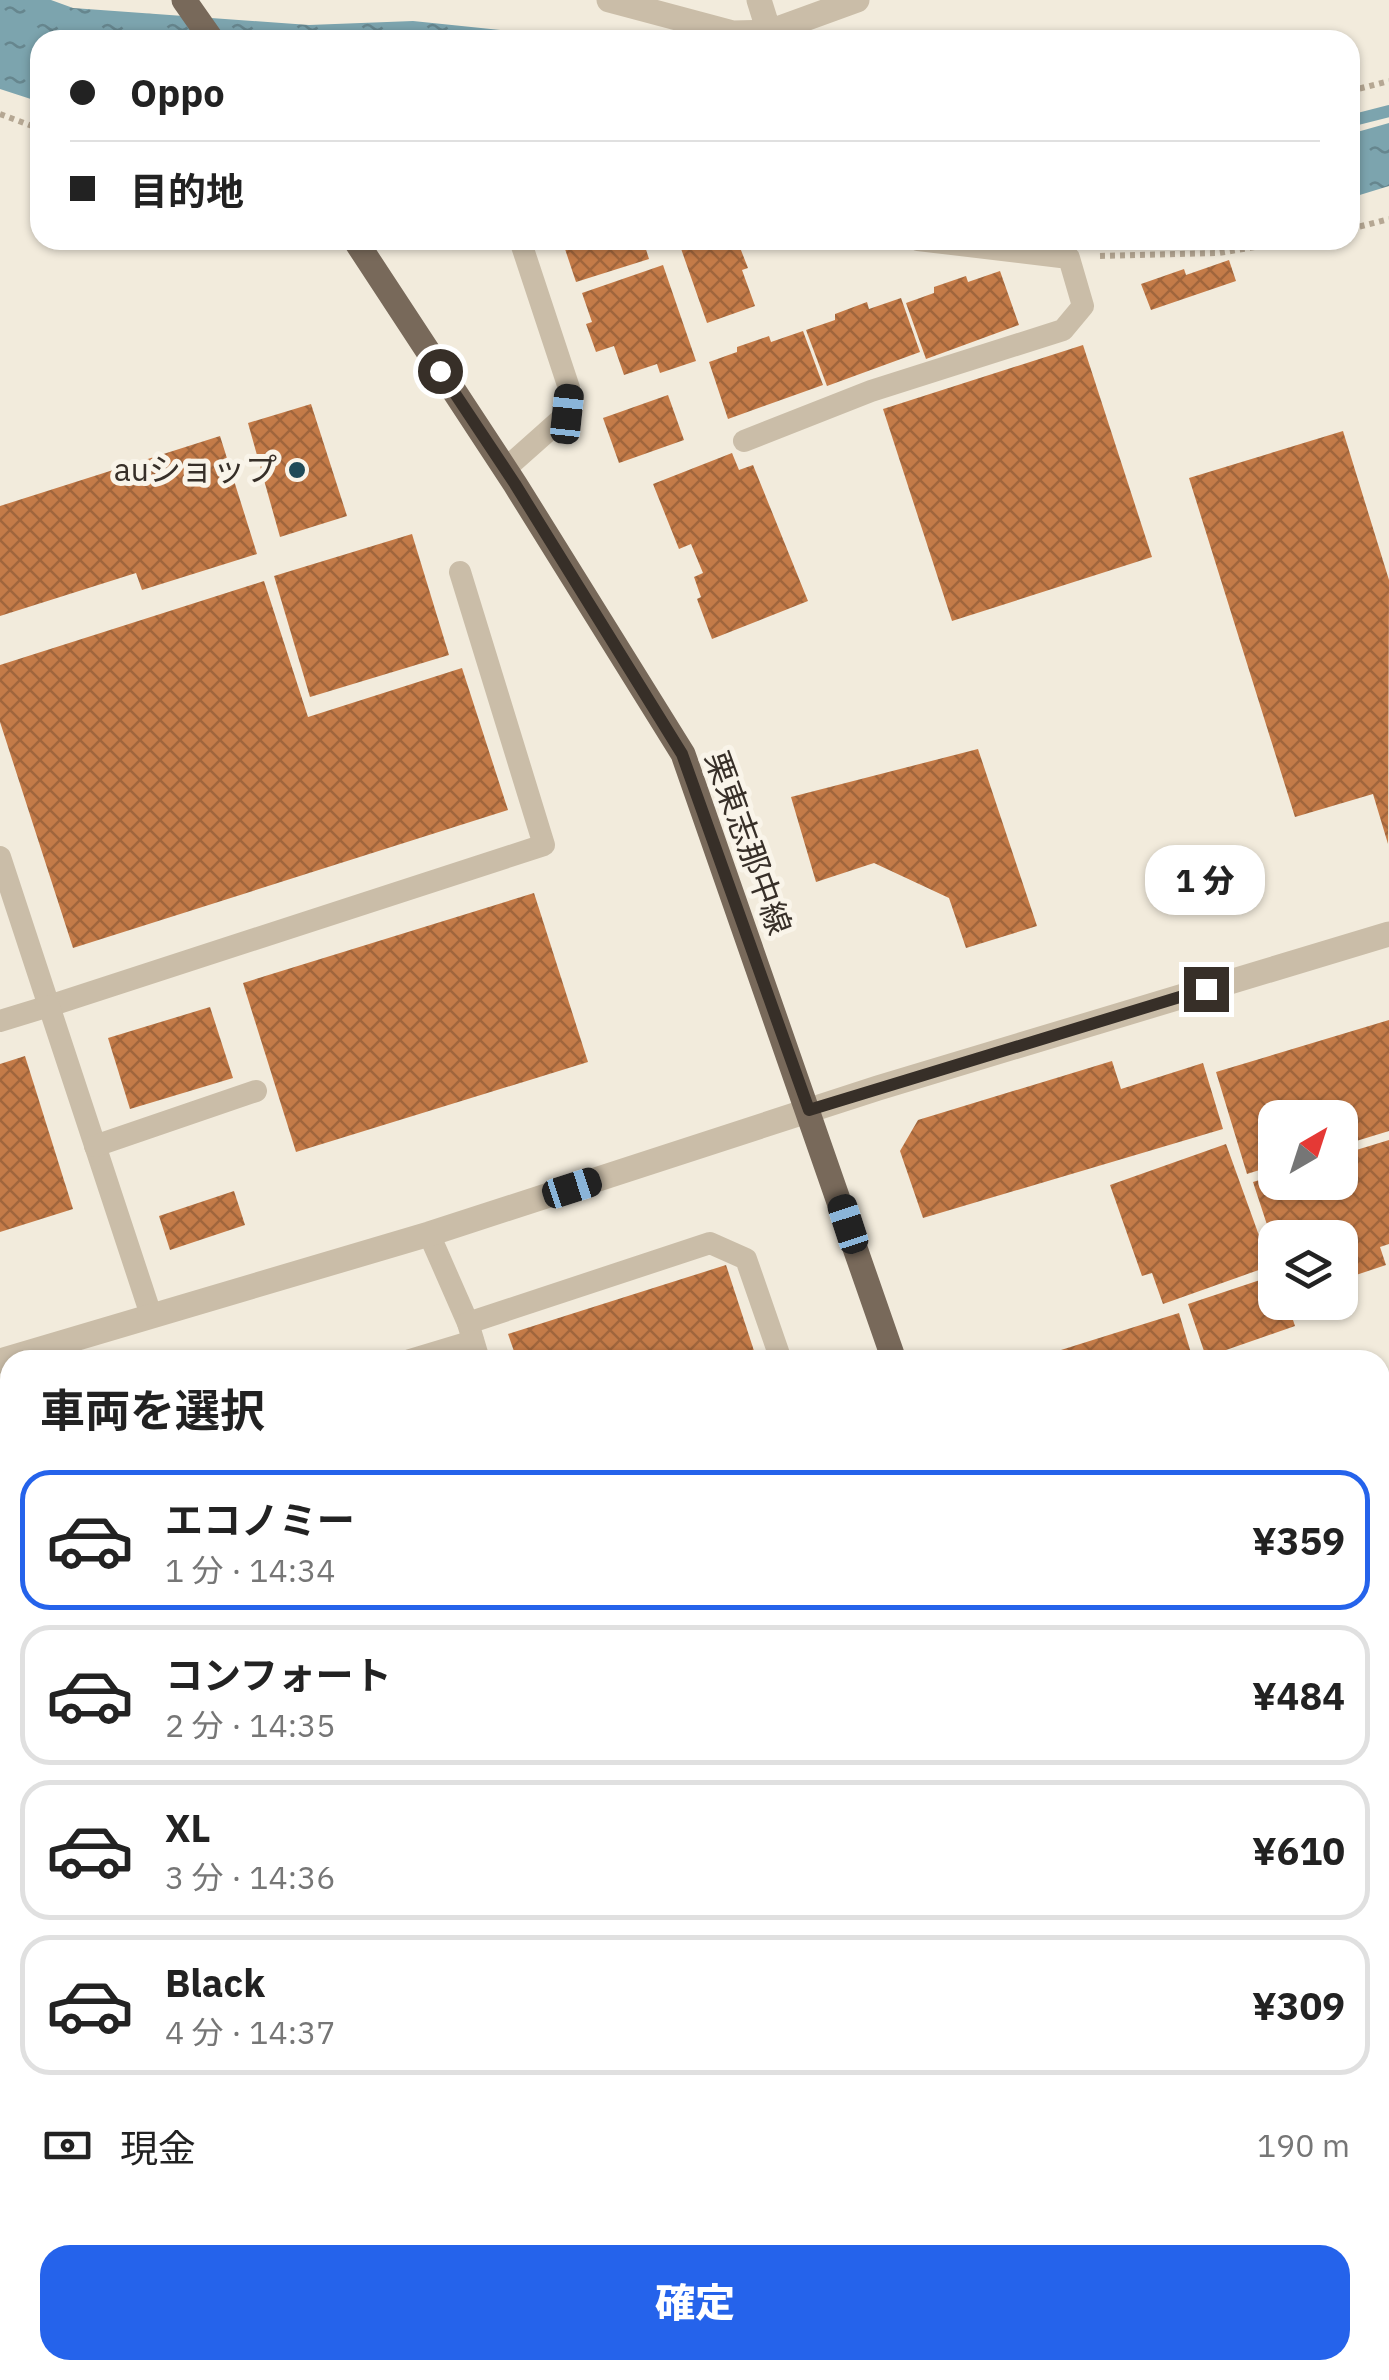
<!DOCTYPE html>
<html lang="ja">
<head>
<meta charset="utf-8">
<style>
  body { margin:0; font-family:"IBM Plex Sans","Noto Sans JP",sans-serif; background:#f2f2f2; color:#222; height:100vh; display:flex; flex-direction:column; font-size:38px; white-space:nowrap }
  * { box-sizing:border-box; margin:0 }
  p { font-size:32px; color:#767676 }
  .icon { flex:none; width:55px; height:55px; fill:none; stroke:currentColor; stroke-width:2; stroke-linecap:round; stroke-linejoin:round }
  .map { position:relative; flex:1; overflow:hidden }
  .panel { position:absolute; left:0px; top:1350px; width:1390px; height:1030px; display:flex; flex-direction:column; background:#fff; border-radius:30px 30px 0 0; box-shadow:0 2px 8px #0004 }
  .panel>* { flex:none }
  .top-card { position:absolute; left:30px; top:30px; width:1330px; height:220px; border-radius:30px; box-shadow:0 2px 8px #0004; display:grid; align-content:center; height:220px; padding:0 40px; background:#fff }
  .needle { width:65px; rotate:39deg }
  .tools { position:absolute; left:1258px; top:1100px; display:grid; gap:20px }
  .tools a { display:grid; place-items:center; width:100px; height:100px; border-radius:20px; background:#fff; box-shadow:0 2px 8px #0004; font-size:50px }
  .end { position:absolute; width:45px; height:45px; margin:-22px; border:12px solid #372f28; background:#fff; box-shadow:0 0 0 5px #fff }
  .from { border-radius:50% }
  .bubble { position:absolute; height:70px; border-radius:30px; background:#fff; box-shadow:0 2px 8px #0004; font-size:32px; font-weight:800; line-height:70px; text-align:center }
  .car { position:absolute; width:30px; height:60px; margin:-30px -15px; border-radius:12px; box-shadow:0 0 8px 2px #0007; background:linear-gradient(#222 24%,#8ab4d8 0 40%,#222 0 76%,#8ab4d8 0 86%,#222 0) }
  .top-card b { display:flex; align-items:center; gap:35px; height:95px; font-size:38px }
  .top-card b+b { border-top:2px solid #e0e0e0 }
  .top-card i { width:25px; height:25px; background:#222 }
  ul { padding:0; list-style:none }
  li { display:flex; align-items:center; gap:30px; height:140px; margin:0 20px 15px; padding:0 20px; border:5px solid #e0e0e0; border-radius:30px }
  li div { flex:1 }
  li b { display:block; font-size:38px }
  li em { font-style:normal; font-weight:800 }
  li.active { border-color:#2563eb }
  li>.icon { width:90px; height:90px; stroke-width:1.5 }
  h2 { padding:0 40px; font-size:45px; line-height:120px }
  .pay { display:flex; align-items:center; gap:25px; height:110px; padding:0 40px; font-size:38px }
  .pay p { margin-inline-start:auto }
  .primary-button { display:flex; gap:20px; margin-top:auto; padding:20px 40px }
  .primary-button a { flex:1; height:115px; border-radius:30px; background:#2563eb; color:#fff; font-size:40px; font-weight:800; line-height:115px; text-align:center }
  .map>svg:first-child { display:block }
  .water { fill:url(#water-ripples) }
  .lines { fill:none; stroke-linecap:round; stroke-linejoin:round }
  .stream { stroke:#7ca4ae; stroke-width:12 }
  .building { fill:url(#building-cross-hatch) }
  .path { stroke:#b5a793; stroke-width:6; stroke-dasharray:5 5; stroke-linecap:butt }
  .service { stroke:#cabda8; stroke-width:22 }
  .minor { stroke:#cabda8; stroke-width:25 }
  .tertiary { stroke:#cabda8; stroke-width:25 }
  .primary { stroke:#78695a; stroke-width:25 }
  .route { stroke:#372f28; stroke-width:12 }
  .poi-dot { fill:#1f4a57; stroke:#f9f4e9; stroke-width:4 }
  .labels { text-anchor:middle; stroke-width:10; stroke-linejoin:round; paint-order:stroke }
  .poi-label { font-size:32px; fill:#372f28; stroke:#f9f4e9; text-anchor:end }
  .street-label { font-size:32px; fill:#372f28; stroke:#f9f4e9 }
</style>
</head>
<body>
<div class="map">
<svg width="1389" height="2380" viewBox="0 0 1389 2380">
  <defs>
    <pattern id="water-ripples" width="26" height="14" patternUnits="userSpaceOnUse" patternTransform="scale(2.5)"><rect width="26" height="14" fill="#7ca4ae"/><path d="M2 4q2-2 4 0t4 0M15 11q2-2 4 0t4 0" fill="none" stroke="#66868e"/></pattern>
    <pattern id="building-cross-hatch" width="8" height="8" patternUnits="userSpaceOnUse" patternTransform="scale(2.5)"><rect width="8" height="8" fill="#c47b48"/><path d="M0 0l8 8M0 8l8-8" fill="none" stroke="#a0653c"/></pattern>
  </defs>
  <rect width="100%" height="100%" fill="#f2ebdc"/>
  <g class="water">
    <polygon points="0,0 51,0 73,8 309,25 413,21 597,40 40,40 40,102 0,89"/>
    <polygon points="1389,123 1389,186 1350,198 1350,134"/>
  </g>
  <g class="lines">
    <g class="stream">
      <polyline points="1350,121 1389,111"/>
      <polyline points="482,2370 485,2380"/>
    </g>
  </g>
  <g class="building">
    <polygon points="562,240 643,240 649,259 576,282"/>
    <polygon points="678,240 737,240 748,268 742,270 755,306 707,323"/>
    <polygon points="1229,260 1236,281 1151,310 1141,284 1184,269 1186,275"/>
    <polygon points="663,265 696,361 660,373 657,364 624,375 614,346 596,352 586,324 592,322 582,293"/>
    <polygon points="1000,271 1019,325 926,359 906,303 934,293 934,287 966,276 968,282"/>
    <polygon points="901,298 920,352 827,386 806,330 835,320 835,314 867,302 869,309"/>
    <polygon points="803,331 823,385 728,419 709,362 737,352 737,347 769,336 771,342"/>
    <polygon points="1083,345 1152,557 952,621 883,409"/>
    <polygon points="668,395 684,440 619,463 603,418"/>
    <polygon points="311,404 347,516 280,537 248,423"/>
    <polygon points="1343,431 1389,580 1388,844 1373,794 1295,817 1189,478"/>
    <polygon points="220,436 257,554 142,590 136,573 0,616 0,506"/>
    <polygon points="732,453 739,470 753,465 808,601 712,639 697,599 701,597 694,577 703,573 691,544 679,549 653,484"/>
    <polygon points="412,534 449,655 310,697 274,576"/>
    <polygon points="264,581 308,717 462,668 508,810 73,948 0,722 0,665"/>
    <polygon points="978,749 1037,926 966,948 949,898 874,863 816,882 791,797"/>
    <polygon points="534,893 588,1062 296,1152 243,983"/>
    <polygon points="210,1007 233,1078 130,1109 108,1038"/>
    <polygon points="1389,1020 1389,1131 1340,1146 1340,1118 1275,1118 1275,1165 1247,1174 1216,1072"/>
    <polygon points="25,1056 73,1209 0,1232 0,1064"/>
    <polygon points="1112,1061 1121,1089 1203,1063 1223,1129 923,1218 900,1151 918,1120"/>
    <polygon points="1389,1140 1389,1244 1380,1247 1386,1265 1341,1280 1340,1238 1327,1238 1321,1220 1271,1237 1253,1182 1275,1175 1275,1182 1340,1182 1340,1155"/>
    <polygon points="1226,1144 1270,1266 1163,1304 1152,1273 1142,1276 1110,1185"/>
    <polygon points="234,1191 245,1225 170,1250 159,1216"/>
    <polygon points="726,1265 757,1360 517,1360 508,1334"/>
    <polygon points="1275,1275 1275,1302 1287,1302 1295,1326 1206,1357 1188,1304"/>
    <polygon points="1179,1313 1191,1353 1169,1360 1029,1360"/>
    <polygon points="10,1517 10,2007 0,2010 0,1521"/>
    <polygon points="1389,1717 1389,1835 1380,1838 1380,1721"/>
    <polygon points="1389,1997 1389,2078 1388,2078 1380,2054 1380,2000"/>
    <polygon points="10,2066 10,2123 0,2126 0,2069"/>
    <polygon points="1389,2232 1389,2277 1380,2280 1380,2234"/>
    <polygon points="957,2370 1028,2370 1031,2380 960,2380"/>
    <polygon points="1304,2370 1349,2370 1349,2371 1321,2380 1307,2380"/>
  </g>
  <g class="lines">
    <g class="path">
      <polyline points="1350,91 1389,81"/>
      <polyline points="0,114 40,129"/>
      <polyline points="1350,229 1389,219"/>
      <polyline points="1100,256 1219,253 1296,240"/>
    </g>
    <g class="service">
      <polyline points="744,441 871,391 1063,330 1083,306 1069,258 918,240"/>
      <polyline points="505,469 567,414 569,388 520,240"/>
      <polyline points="0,857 49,1006 544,845 460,572"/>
      <polyline points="0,1021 49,1006 151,1315"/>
      <polyline points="95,1146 256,1091"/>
      <polyline points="429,1234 468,1323 479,1360"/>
      <polyline points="468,1323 710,1243 746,1259 781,1360"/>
      <polyline points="410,1360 473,1341"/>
      <polyline points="0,1485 10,1481"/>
      <polyline points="0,2037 10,2033"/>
      <polyline points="582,2380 616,2370"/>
    </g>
    <g class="minor">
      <polyline points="609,0 733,33 769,32"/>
      <polyline points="759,0 769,32 857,0"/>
      <polyline points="0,2163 10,2160"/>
      <polyline points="1380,2185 1389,2182"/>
      <polyline points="215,2370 218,2380"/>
    </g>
    <g class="tertiary">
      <polyline points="0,1361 429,1234 878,1088 1389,934"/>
      <polyline points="1380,1638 1389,1635"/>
    </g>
    <g class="primary">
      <polyline points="184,0 212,40"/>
      <polyline points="355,240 515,484 683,754 894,1360"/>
      <polyline points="1229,2370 1233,2380"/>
    </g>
  </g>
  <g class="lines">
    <polyline class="route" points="440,371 515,484 682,754 809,1110 1206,989"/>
  </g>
  <circle class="poi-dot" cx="297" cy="470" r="10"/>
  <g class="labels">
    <g class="poi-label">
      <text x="277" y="481">auショップ</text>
    </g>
    <g class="street-label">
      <text transform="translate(748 843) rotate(70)" y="11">栗東志那中線</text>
    </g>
  </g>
</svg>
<div class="tools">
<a><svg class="needle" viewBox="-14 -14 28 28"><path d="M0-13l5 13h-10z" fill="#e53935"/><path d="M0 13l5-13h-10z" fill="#767676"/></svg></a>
<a><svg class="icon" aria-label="layers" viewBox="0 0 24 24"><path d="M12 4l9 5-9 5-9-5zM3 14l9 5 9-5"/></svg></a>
</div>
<i class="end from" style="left:440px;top:371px"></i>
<i class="end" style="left:1206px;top:989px"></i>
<div class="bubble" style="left:1145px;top:845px;width:120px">1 分</div>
<i class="car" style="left:567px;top:414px;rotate:6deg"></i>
<i class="car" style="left:572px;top:1188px;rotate:72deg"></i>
<i class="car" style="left:848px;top:1224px;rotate:342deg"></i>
<div class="top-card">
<b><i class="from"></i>Oppo</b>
<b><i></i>目的地</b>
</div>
<section class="panel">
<h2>車両を選択</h2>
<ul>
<li class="active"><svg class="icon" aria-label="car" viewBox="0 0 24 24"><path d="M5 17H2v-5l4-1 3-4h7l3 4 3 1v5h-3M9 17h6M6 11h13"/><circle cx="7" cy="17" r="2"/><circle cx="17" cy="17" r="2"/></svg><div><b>エコノミー</b><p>1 分 · 14:34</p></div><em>¥359</em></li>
<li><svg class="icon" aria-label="car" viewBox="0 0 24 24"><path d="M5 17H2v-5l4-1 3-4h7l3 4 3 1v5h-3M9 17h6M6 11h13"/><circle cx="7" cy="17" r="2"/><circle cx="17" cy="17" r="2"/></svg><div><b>コンフォート</b><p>2 分 · 14:35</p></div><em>¥484</em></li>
<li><svg class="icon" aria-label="car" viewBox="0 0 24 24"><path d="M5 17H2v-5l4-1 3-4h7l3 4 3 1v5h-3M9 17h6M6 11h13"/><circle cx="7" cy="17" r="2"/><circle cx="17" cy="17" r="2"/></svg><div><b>XL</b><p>3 分 · 14:36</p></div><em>¥610</em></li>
<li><svg class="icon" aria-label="car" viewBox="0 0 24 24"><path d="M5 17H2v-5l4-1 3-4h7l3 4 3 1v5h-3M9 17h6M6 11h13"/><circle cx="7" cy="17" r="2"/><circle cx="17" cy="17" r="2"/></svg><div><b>Black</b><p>4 分 · 14:37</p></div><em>¥309</em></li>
</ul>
<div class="pay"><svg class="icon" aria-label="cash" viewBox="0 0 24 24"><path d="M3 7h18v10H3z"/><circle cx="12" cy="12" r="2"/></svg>現金<p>190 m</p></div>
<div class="primary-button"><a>確定</a></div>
</section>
</div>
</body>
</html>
